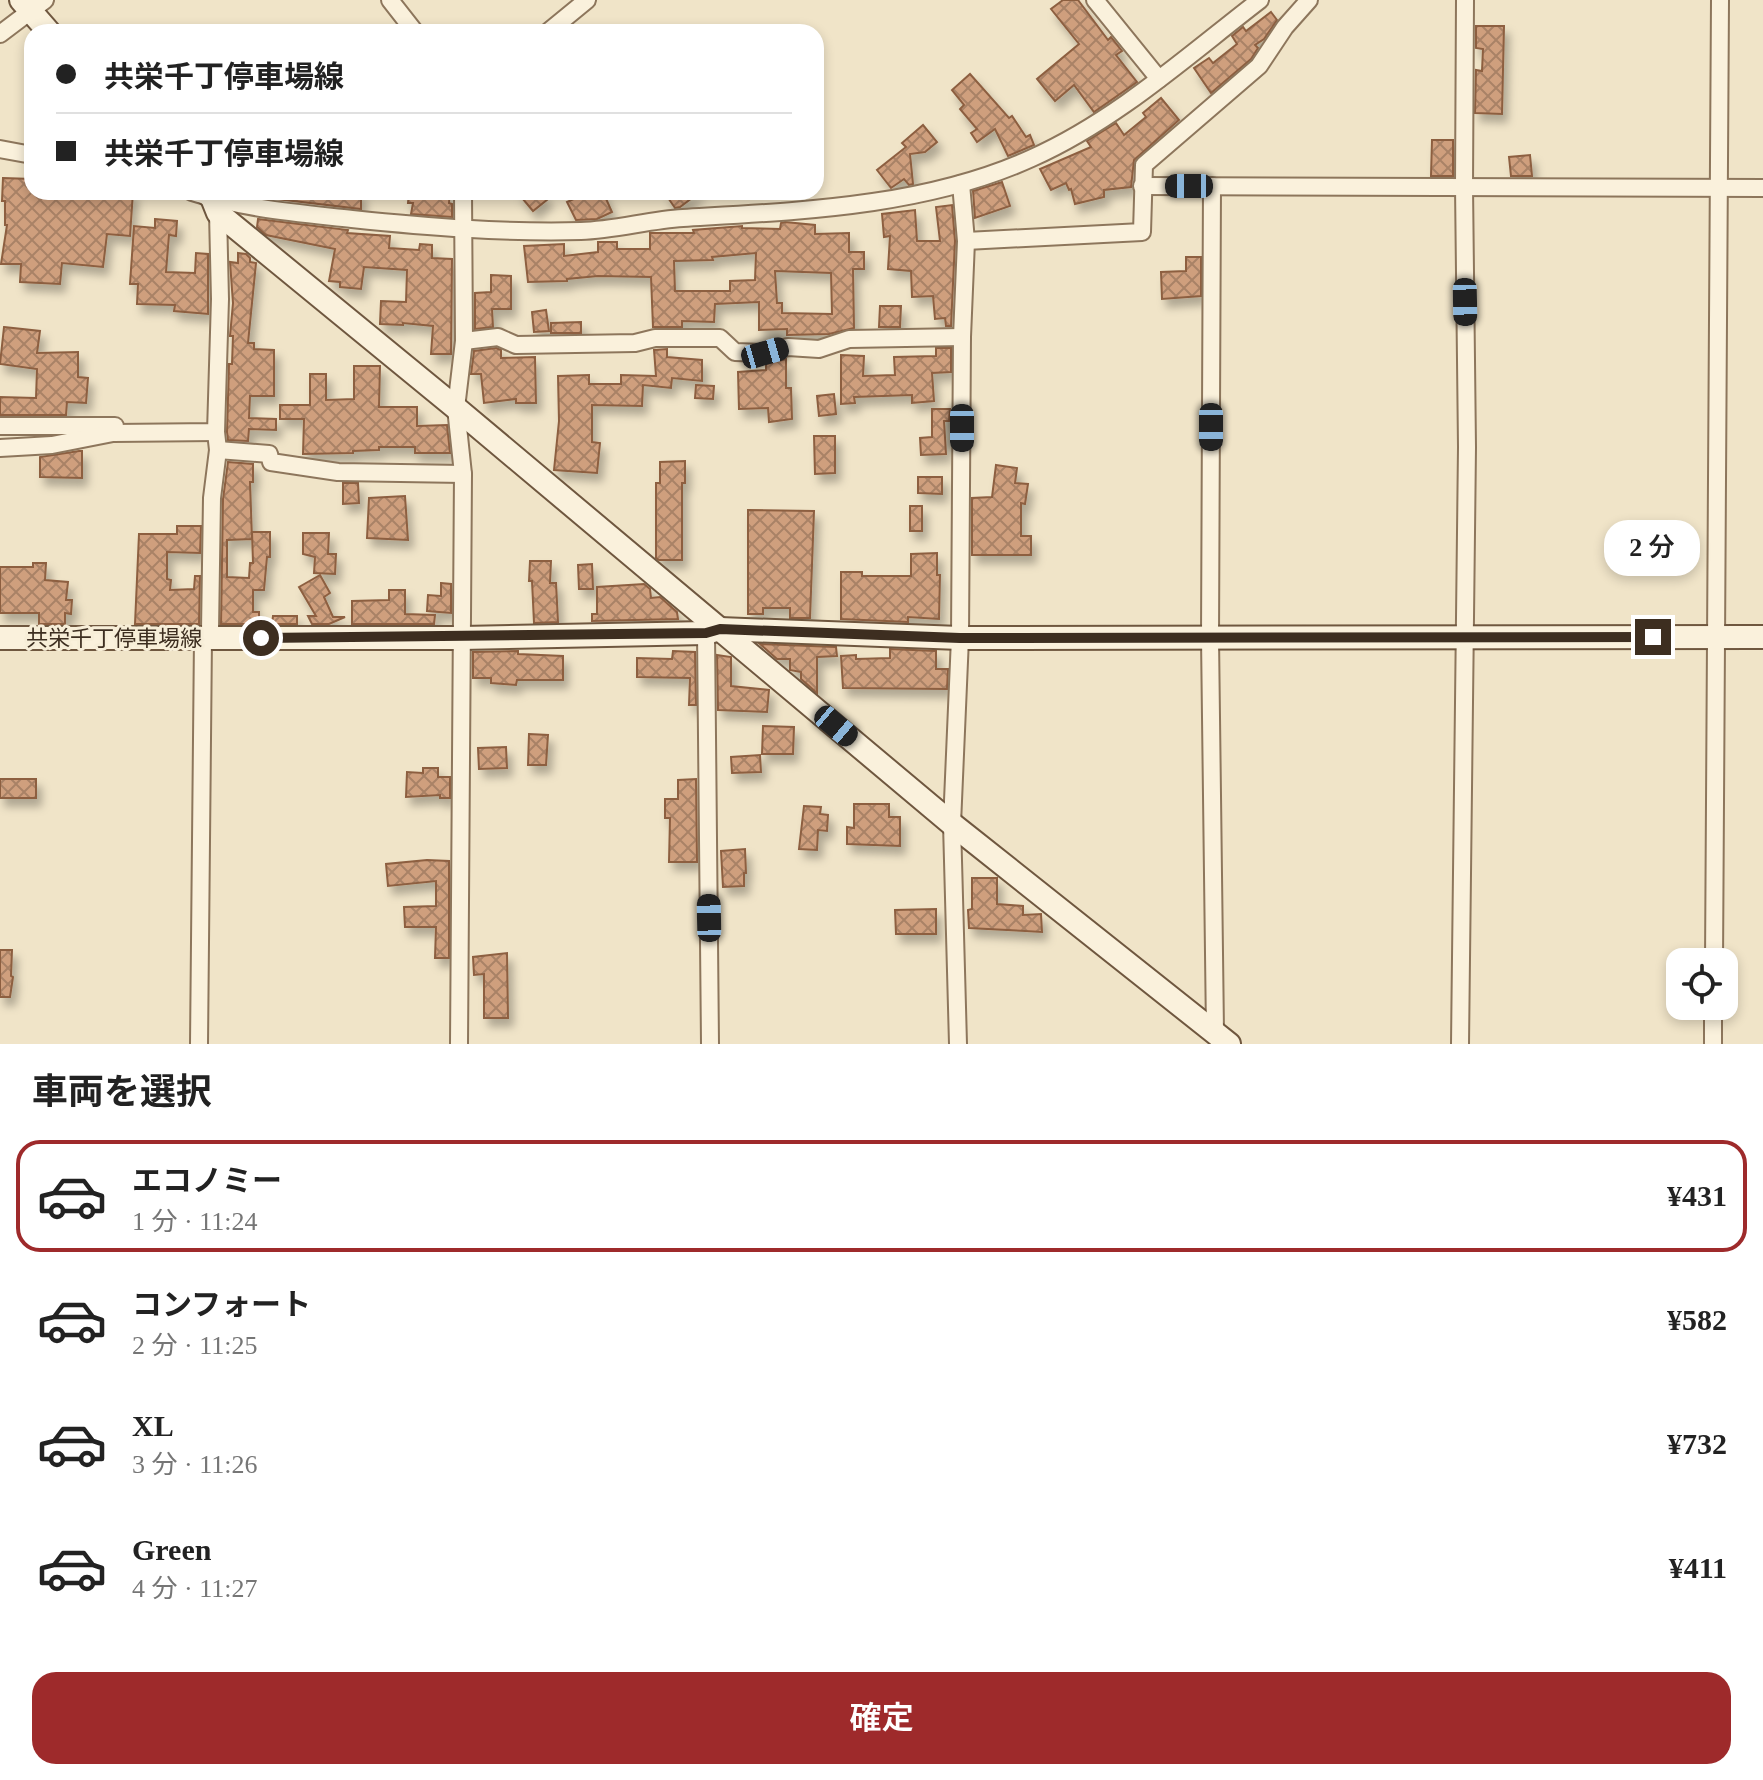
<!DOCTYPE html>
<html lang="ja">
<head>
<meta charset="utf-8">
<style>
  body { margin:0; font-family:"Times New Roman","Noto Sans JP",serif; background:#f6f6f6; color:#222; height:100vh; display:flex; flex-direction:column; font-size:30px; white-space:nowrap }
  * { box-sizing:border-box; margin:0 }
  p { font-size:26px; color:#767676 }
  .icon { flex:none; width:44px; height:44px; fill:none; stroke:currentColor; stroke-width:2; stroke-linecap:round; stroke-linejoin:round }
  .map { position:relative; height:1044px; overflow:hidden }
  .details { display:flex; flex-direction:column; background:#fff; flex:1 }
  .details>* { flex:none }
  .top-card { position:absolute; left:24px; top:24px; width:800px; height:176px; border-radius:24px; box-shadow:0 4px 12px #0003; display:grid; align-content:center; height:176px; padding:0 32px; background:#fff }
  .controls { position:absolute; left:1666px; top:948px; display:grid; gap:16px }
  .controls a { display:grid; place-items:center; width:72px; height:72px; border-radius:16px; background:#fff; box-shadow:0 4px 12px #0003; font-size:40px }
  .end { position:absolute; width:36px; height:36px; margin:-18px; border:10px solid #3d2e20; background:#fff; box-shadow:0 0 0 4px #fff }
  .from { border-radius:50% }
  .bubble { position:absolute; height:56px; border-radius:24px; background:#fff; box-shadow:0 4px 12px #0003; font-size:26px; font-weight:600; line-height:56px; text-align:center }
  .car { position:absolute; width:24px; height:48px; margin:-24px -12px; border-radius:10px; box-shadow:0 0 6px 2px #0007; background:linear-gradient(#222 24%,#8ab4d8 0 40%,#222 0 76%,#8ab4d8 0 86%,#222 0) }
  .top-card b { display:flex; align-items:center; gap:28px; height:76px; font-size:30px }
  .top-card b+b { border-top:2px solid #e0e0e0 }
  .top-card i { width:20px; height:20px; background:#222 }
  ul { padding:0; list-style:none }
  li { display:flex; align-items:center; gap:24px; height:112px; margin:0 16px 12px; padding:0 16px; border:4px solid transparent; border-radius:24px }
  li div { flex:1 }
  li b { display:block; font-size:30px }
  li em { font-style:normal; font-weight:600 }
  li.current { border-color:#9e2a2b }
  li>.icon { width:72px; height:72px; stroke-width:1.5 }
  h2 { padding:0 32px; font-size:36px; line-height:96px }
  .button { display:flex; gap:16px; margin-top:auto; padding:16px 32px }
  .button a { flex:1; height:92px; border-radius:24px; background:#9e2a2b; color:#fff; font-size:32px; font-weight:600; line-height:92px; text-align:center }
  .map>svg:first-child { display:block }
  .building { fill:url(#building-cross-hatch); stroke:#8d5f41; stroke-width:2; fill-rule:evenodd; filter:url(#shadow) }
  .lines { fill:none; stroke-linecap:round; stroke-linejoin:round }
  .street-casing { stroke:#8d765c; stroke-width:20 }
  .secondary-casing { stroke:#6f573f; stroke-width:26 }
  .street { stroke:#faf1dc; stroke-width:16 }
  .secondary { stroke:#faf1dc; stroke-width:22 }
  .route { stroke:#3d2e20; stroke-width:10 }
  .labels { text-anchor:middle; stroke-width:6; stroke-linejoin:round; paint-order:stroke }
  .street-label { font-size:22px; fill:#3d2e20; stroke:#f7eed8 }
</style>
</head>
<body>
<div class="map">
<svg width="1763" height="1044" viewBox="0 0 1763 1044">
  <defs>
    <pattern id="building-cross-hatch" width="8" height="8" patternUnits="userSpaceOnUse" patternTransform="scale(2)"><rect width="8" height="8" fill="#cf9f7d"/><path d="M0 0l8 8M0 8l8-8" fill="none" stroke="#a98266"/></pattern>
    <filter id="shadow"><feDropShadow dx="5" dy="8" stdDeviation="4" flood-color="#0004"/></filter>
  </defs>
  <rect width="100%" height="100%" fill="#f0e4c8"/>
  <g class="building">
    <polygon points="1063,0 1078,0 1108,40 1111,37 1122,51 1116,55 1137,82 1094,112 1074,85 1055,101 1037,79 1079,44 1051,9"/>
    <polygon points="1271,12 1277,20 1264,39 1255,45 1258,48 1251,59 1211,93 1194,68 1209,58 1213,63 1237,44 1232,36 1243,27 1246,31"/>
    <polygon points="1476,26 1504,26 1502,114 1475,113 1476,70 1482,71 1483,49 1476,48"/>
    <polygon points="970,74 1009,118 1012,116 1026,137 1030,135 1034,145 1008,156 995,129 977,142 971,133 977,129 960,109 964,105 952,90"/>
    <polygon points="1161,98 1179,120 1134,160 1131,187 1104,190 1104,197 1075,204 1071,189 1069,190 1066,183 1051,190 1040,169 1091,147 1087,141 1116,123 1124,135 1146,117 1143,113"/>
    <polygon points="923,125 937,142 925,152 910,154 913,184 909,185 904,179 891,188 877,170 906,147 902,143"/>
    <polygon points="1432,140 1453,140 1453,176 1431,176"/>
    <polygon points="1530,155 1532,176 1511,176 1509,157"/>
    <polygon points="3,178 32,179 32,192 83,192 111,196 112,192 133,192 130,236 107,234 103,267 62,263 60,284 20,282 21,264 1,264 7,225 5,225 5,201 2,201"/>
    <polygon points="1002,182 1010,206 975,218 973,191"/>
    <polygon points="256,192 307,192 306,196 342,196 341,192 361,192 361,209 260,197"/>
    <polygon points="409,192 450,192 449,203 452,204 452,217 411,214 413,203 408,203"/>
    <polygon points="517,192 542,192 548,199 533,211"/>
    <polygon points="589,192 603,192 612,212 597,219 576,220 567,202"/>
    <polygon points="664,192 700,192 680,207 675,208"/>
    <polygon points="952,205 955,241 951,326 946,326 945,318 935,319 933,296 912,297 911,271 888,269 890,236 884,237 882,214 915,210 917,241 940,241 936,207"/>
    <polygon points="155,219 177,221 176,236 169,235 166,272 195,273 196,253 208,254 208,314 174,311 175,305 137,304 138,284 130,284 134,226 155,228"/>
    <polygon points="258,219 348,230 347,233 390,236 389,248 419,250 420,244 432,245 432,258 452,259 451,354 431,354 433,326 403,323 403,325 380,324 381,301 406,302 407,270 364,267 361,289 340,287 340,282 329,281 335,249 266,235 257,227"/>
    <path d="M785,222L815,225V234L849,233V252H864V269H853L854,328L829,334L787,335V329L759,330V302L715,304L714,322L682,321V327H653L651,277L598,276L567,279V281L528,282L524,246L564,244V256L598,252V242H617V249H650V233H694L693,230L742,226V228L780,229L781,223ZM756,253L755,280L730,281V291H675L674,261L713,260L712,257ZM775,271L831,273L832,314L782,313V303H777Z"/>
    <polygon points="238,253 246,254 250,258 250,262 256,263 248,343 254,343 254,349 274,350 274,396 250,396 249,418 276,419 276,430 249,429 248,441 228,440 227,432 229,364 232,364 233,336 230,336 233,303 230,262 238,263"/>
    <polygon points="1186,257 1201,257 1201,296 1162,299 1161,272 1186,271"/>
    <polygon points="491,275 511,276 511,309 492,309 493,327 475,329 475,293 491,292"/>
    <polygon points="880,306 901,306 900,327 879,327"/>
    <polygon points="546,310 549,331 534,332 532,312"/>
    <polygon points="581,322 581,333 551,333 551,323"/>
    <polygon points="4,327 40,331 37,353 78,352 78,377 88,378 86,403 67,402 66,415 0,415 0,397 36,398 37,369 0,364"/>
    <polygon points="496,348 501,350 501,358 535,357 536,403 516,403 516,399 484,403 481,374 471,374 474,351"/>
    <polygon points="936,348 951,348 951,372 932,373 934,401 912,403 912,395 854,397 855,403 841,404 841,355 864,356 863,376 895,375 894,357 936,356"/>
    <polygon points="667,349 667,357 702,360 702,381 672,378 671,388 643,385 642,406 592,405 592,442 600,443 597,473 554,470 559,421 558,376 589,375 589,384 621,384 621,375 656,376 654,350"/>
    <polygon points="786,359 786,388 791,388 792,419 769,422 768,408 739,409 738,372 766,370 766,364"/>
    <polygon points="354,366 380,366 379,407 417,407 417,426 447,425 450,453 415,453 415,447 379,447 379,450 353,451 353,453 303,454 304,419 280,419 280,405 310,405 310,374 326,374 326,400 354,399"/>
    <polygon points="696,385 714,386 713,399 695,398"/>
    <polygon points="834,394 836,414 819,416 817,396"/>
    <polygon points="932,409 950,409 949,421 944,421 946,454 921,455 920,438 932,437"/>
    <polygon points="814,436 835,436 835,473 815,474"/>
    <polygon points="79,451 82,451 82,478 40,477 40,457"/>
    <polygon points="685,461 685,483 682,483 682,560 659,560 656,558 656,483 660,483 660,462"/>
    <polygon points="228,462 253,464 253,482 250,482 252,539 227,540 227,577 249,578 250,563 253,563 252,532 270,532 270,557 267,557 264,590 253,590 253,612 259,612 259,624 221,624 223,499"/>
    <polygon points="996,465 1017,468 1015,483 1028,484 1025,504 1021,503 1021,536 1031,536 1031,555 972,555 972,498 992,497"/>
    <polygon points="918,477 942,477 942,494 918,493"/>
    <polygon points="343,483 358,483 359,503 343,504"/>
    <polygon points="405,496 408,540 367,538 369,498"/>
    <rect x="910" y="506" width="12" height="25"/>
    <polygon points="748,510 814,511 810,618 790,618 790,608 763,608 763,614 748,614"/>
    <polygon points="177,526 201,526 200,553 167,552 167,579 171,580 170,590 194,589 195,576 200,576 199,624 135,624 139,534 177,534"/>
    <polygon points="303,533 329,533 328,554 336,554 335,574 314,573 315,557 303,554"/>
    <polygon points="937,553 937,575 940,575 939,619 908,617 908,622 841,619 841,572 862,572 862,576 911,576 911,554"/>
    <polygon points="530,561 551,561 550,583 556,583 558,622 534,623 532,581 529,581"/>
    <polygon points="33,563 46,563 45,580 68,582 66,600 72,600 71,614 65,613 65,624 39,624 39,613 0,613 0,567 33,567"/>
    <polygon points="592,564 593,589 579,589 578,565"/>
    <polygon points="320,575 330,593 324,597 333,617 345,617 329,624 312,624 308,616 316,616 299,587"/>
    <polygon points="441,583 451,584 451,613 427,611 428,595 441,596"/>
    <polygon points="644,584 650,589 651,598 660,597 677,612 678,619 592,621 592,614 597,614 597,587"/>
    <polygon points="389,590 405,590 405,614 435,615 434,624 352,624 352,601 389,600"/>
    <polygon points="273,616 297,616 297,624 272,624"/>
    <polygon points="760,644 836,647 837,656 817,657 817,693 801,679 801,672 790,670 790,659 777,659"/>
    <polygon points="890,649 936,651 936,669 948,669 947,689 843,688 841,656 856,655 856,659 890,658"/>
    <polygon points="518,651 518,654 563,656 563,680 517,680 516,685 491,683 491,678 473,678 473,652"/>
    <polygon points="673,651 695,652 696,705 689,705 690,678 637,677 637,658 672,659"/>
    <polygon points="717,655 731,657 731,686 769,690 767,712 718,710"/>
    <polygon points="763,726 794,727 793,754 762,754"/>
    <polygon points="529,734 548,735 546,765 528,765"/>
    <polygon points="506,747 507,768 479,769 478,748"/>
    <polygon points="760,755 761,772 732,773 731,757"/>
    <polygon points="423,768 438,768 438,777 450,777 450,798 440,798 440,795 406,797 407,772 423,773"/>
    <rect x="0" y="779" width="36" height="19"/>
    <polygon points="696,779 697,862 669,862 670,818 665,818 665,799 678,799 678,780"/>
    <polygon points="854,804 889,804 889,817 900,817 900,846 847,844 847,827 854,828"/>
    <polygon points="804,806 821,807 820,814 828,815 827,831 818,830 817,850 799,849"/>
    <polygon points="745,849 746,873 744,873 744,886 723,887 721,851"/>
    <polygon points="427,860 449,861 449,958 435,958 436,927 405,927 404,907 436,906 436,881 388,886 386,864"/>
    <polygon points="972,878 997,878 997,904 1023,906 1023,915 1041,914 1042,932 969,928 968,910 972,909"/>
    <polygon points="936,909 936,934 896,934 895,910"/>
    <polygon points="0,950 12,950 11,976 13,977 10,997 0,997"/>
    <polygon points="507,953 508,1018 484,1018 484,974 474,975 473,957"/>
  </g>
  <g class="lines">
    <defs>
      <g id="street">
        <polyline points="390,0 415,32"/>
        <polyline points="1095,0 1159,79"/>
        <polyline points="548,32 587,0"/>
        <polyline points="0,34 45,0"/>
        <polyline points="0,149 32,155"/>
        <polyline points="1142,186 1763,188"/>
        <polyline points="1212,186 1210,638 1215,1032"/>
        <path d="M192,192C244,209 298,213 352,219C429,227 504,233 581,231C615,230 649,220 683,218C800,211 924,207 1032,158C1117,120 1187,56 1260,0"/>
        <polyline points="966,241 1142,232 1144,165 1259,66 1285,27 1309,0"/>
        <polyline points="464,341 498,337 516,345 635,343 655,338 720,338 735,352 765,353 788,347 819,349 849,339 962,337"/>
        <polyline points="0,426 115,426"/>
        <polyline points="0,448 52,445 113,433 216,432 220,299 218,213"/>
        <polyline points="218,450 269,454 271,462 338,472 463,474"/>
        <polyline points="706,633 710,1044"/>
        <polyline points="1714,962 1720,0"/>
        <polyline points="199,1044 203,638 210,631 212,498 218,450 216,432"/>
        <polyline points="459,1044 463,474 456,408 464,341 463,192"/>
        <polyline points="958,1044 952,824 960,638 962,337 966,241 961,184"/>
        <polyline points="1460,1044 1467,447 1464,186 1465,0"/>
        <polyline points="1713,1044 1713,1006"/>
      </g>
      <g id="secondary">
        <polyline points="21,0 49,32"/>
        <polyline points="206,192 212,198 218,213 456,408 952,824 1229,1044"/>
        <polyline points="0,638 462,638 706,633 720,629 960,638 1763,637"/>
      </g>
    </defs>
    <use href="#street" class="street-casing"/>
    <use href="#secondary" class="secondary-casing"/>
    <use href="#street" class="street"/>
    <use href="#secondary" class="secondary"/>
  </g>
  <g class="lines">
    <polyline class="route" points="261,638 706,633 720,629 960,638 1653,637"/>
  </g>
  <g class="labels">
    <g class="street-label">
      <text x="114" y="646">共栄千丁停車場線</text>
    </g>
  </g>
</svg>
<div class="controls">
<a><svg class="icon" aria-label="locate" viewBox="0 0 24 24"><circle cx="12" cy="12" r="6"/><path d="M12 2v4M12 18v4M2 12h4M18 12h4"/></svg></a>
</div>
<i class="end from" style="left:261px;top:638px"></i>
<i class="end" style="left:1653px;top:637px"></i>
<div class="bubble" style="left:1604px;top:520px;width:96px">2 分</div>
<i class="car" style="left:1189px;top:186px;rotate:270deg"></i>
<i class="car" style="left:1465px;top:302px;rotate:179deg"></i>
<i class="car" style="left:765px;top:353px;rotate:74deg"></i>
<i class="car" style="left:1211px;top:427px;rotate:180deg"></i>
<i class="car" style="left:962px;top:428px;rotate:180deg"></i>
<i class="car" style="left:836px;top:726px;rotate:130deg"></i>
<i class="car" style="left:709px;top:918px;rotate:359deg"></i>
<div class="top-card">
<b><i class="from"></i>共栄千丁停車場線</b>
<b><i></i>共栄千丁停車場線</b>
</div>
</div>
<section class="details">
<h2>車両を選択</h2>
<ul>
<li class="current"><svg class="icon" aria-label="car" viewBox="0 0 24 24"><path d="M5 17H2v-5l4-1 3-4h7l3 4 3 1v5h-3M9 17h6M6 11h13"/><circle cx="7" cy="17" r="2"/><circle cx="17" cy="17" r="2"/></svg><div><b>エコノミー</b><p>1 分 · 11:24</p></div><em>¥431</em></li>
<li><svg class="icon" aria-label="car" viewBox="0 0 24 24"><path d="M5 17H2v-5l4-1 3-4h7l3 4 3 1v5h-3M9 17h6M6 11h13"/><circle cx="7" cy="17" r="2"/><circle cx="17" cy="17" r="2"/></svg><div><b>コンフォート</b><p>2 分 · 11:25</p></div><em>¥582</em></li>
<li><svg class="icon" aria-label="car" viewBox="0 0 24 24"><path d="M5 17H2v-5l4-1 3-4h7l3 4 3 1v5h-3M9 17h6M6 11h13"/><circle cx="7" cy="17" r="2"/><circle cx="17" cy="17" r="2"/></svg><div><b>XL</b><p>3 分 · 11:26</p></div><em>¥732</em></li>
<li><svg class="icon" aria-label="car" viewBox="0 0 24 24"><path d="M5 17H2v-5l4-1 3-4h7l3 4 3 1v5h-3M9 17h6M6 11h13"/><circle cx="7" cy="17" r="2"/><circle cx="17" cy="17" r="2"/></svg><div><b>Green</b><p>4 分 · 11:27</p></div><em>¥411</em></li>
</ul>
<div class="button"><a>確定</a></div>
</section>
</body>
</html>
